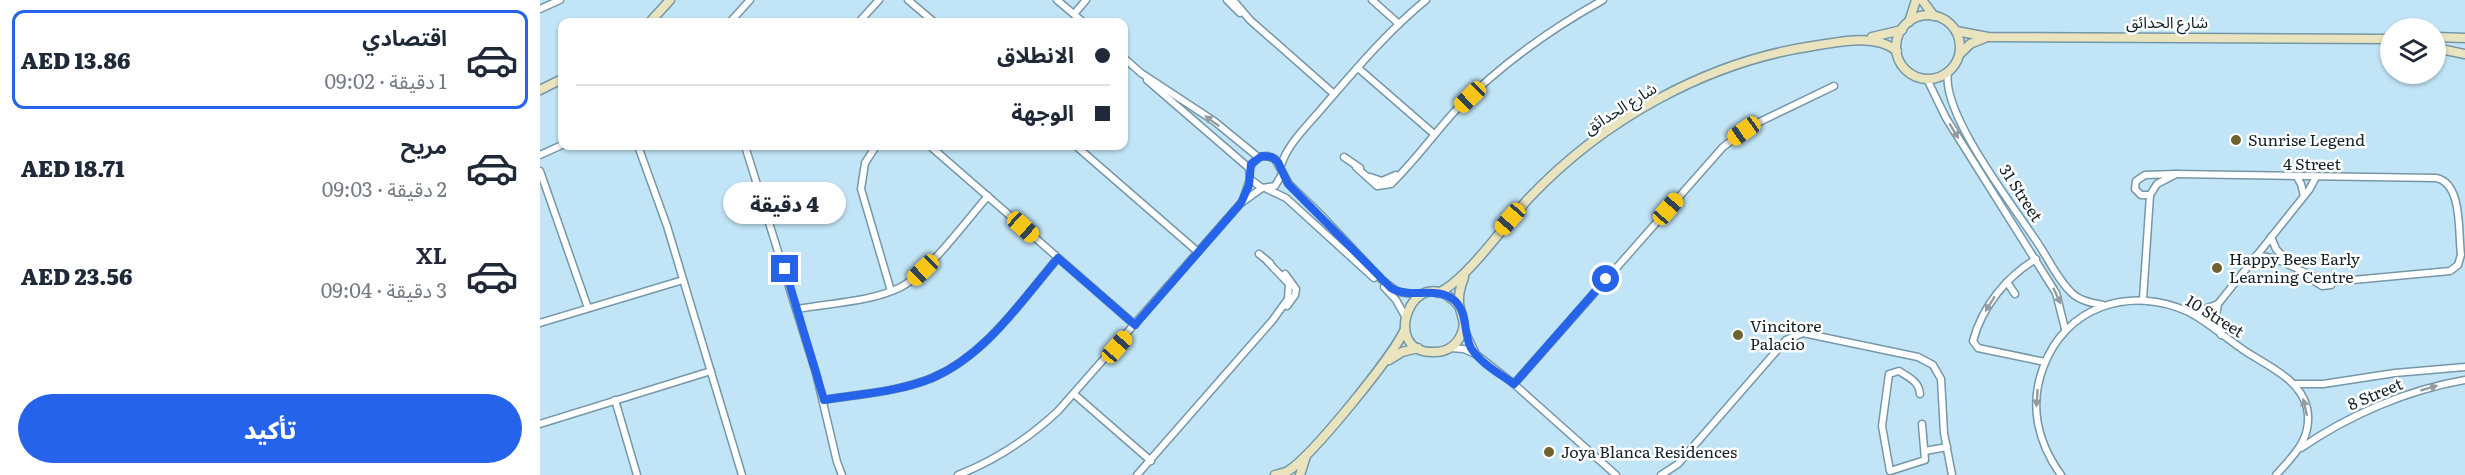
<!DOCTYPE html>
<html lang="ar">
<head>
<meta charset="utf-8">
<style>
  body { margin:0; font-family:Literata,"Noto Sans Arabic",serif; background:#f2f2f3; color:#1f2937; direction:rtl; height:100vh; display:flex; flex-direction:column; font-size:22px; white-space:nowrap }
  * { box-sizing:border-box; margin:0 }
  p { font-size:20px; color:#747a83 }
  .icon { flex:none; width:33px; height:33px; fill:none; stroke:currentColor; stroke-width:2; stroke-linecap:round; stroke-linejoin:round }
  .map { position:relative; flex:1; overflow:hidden; direction:ltr }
  .side { display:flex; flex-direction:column; background:#fff; width:540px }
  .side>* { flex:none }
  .hud { position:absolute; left:18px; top:18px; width:570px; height:132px; border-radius:12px; box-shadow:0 2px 4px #0004; direction:rtl; display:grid; align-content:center; height:132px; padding:0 18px; background:#fff }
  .fabs { position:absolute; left:1840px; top:18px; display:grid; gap:12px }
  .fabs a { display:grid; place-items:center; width:66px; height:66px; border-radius:50%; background:#fff; box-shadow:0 2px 4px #0004; font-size:30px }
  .end { position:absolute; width:27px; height:27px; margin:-14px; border:8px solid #2563eb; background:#fff; box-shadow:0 0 0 3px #fff }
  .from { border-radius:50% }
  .bubble { position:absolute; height:42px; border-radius:21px; background:#fff; box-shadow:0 2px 4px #0004; font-size:20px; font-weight:800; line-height:42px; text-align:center; direction:rtl }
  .car { position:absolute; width:18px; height:36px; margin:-18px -9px; border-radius:8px; box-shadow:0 0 4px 2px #0007; background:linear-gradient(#f5c518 24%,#345 0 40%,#f5c518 0 76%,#345 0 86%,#f5c518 0) }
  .hud b { display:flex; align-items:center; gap:21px; height:57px; font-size:22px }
  .hud b+b { border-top:2px solid #e0e1e3 }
  .hud i { width:15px; height:15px; background:#1f2937 }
  ul { padding:10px 0 0; list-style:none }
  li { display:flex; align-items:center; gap:18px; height:99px; margin:0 12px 9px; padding:0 6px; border:3px solid transparent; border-radius:12px }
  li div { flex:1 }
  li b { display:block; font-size:22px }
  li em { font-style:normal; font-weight:800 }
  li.on { border-color:#2563eb }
  li>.icon { width:54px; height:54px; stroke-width:1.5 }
  .primary-button { display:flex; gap:12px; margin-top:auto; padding:12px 18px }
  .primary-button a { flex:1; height:69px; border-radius:36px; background:#2563eb; color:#fff; font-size:24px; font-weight:800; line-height:69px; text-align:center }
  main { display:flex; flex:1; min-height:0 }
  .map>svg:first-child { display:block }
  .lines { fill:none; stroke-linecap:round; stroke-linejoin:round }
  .street-casing { stroke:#7597a7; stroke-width:9 }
  .secondary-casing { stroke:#7597a7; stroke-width:11 }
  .street { stroke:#fff; stroke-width:6 }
  .secondary { stroke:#e9e3be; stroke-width:8 }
  .oneway { fill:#959b9e }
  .route { stroke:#2563eb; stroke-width:8 }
  .poi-dot { fill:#6c6330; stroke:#fff; stroke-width:2 }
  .labels { text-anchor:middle; stroke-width:5; stroke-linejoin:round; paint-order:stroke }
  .street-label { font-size:16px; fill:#132127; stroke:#fff }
  .poi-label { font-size:16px; fill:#132127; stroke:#fff; text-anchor:start }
</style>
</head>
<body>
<main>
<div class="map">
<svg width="1925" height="475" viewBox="0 0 1925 475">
  <rect width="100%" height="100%" fill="#c1e5f6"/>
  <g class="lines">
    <defs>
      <g id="street">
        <polyline points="368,0 394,22"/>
        <polyline points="517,0 543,22"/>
        <polyline points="687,0 700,13"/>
        <polyline points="693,0 710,20 794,94"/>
        <polyline points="832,0 859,24"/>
        <polyline points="0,9 20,0"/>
        <polyline points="534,14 546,0"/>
        <polyline points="190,22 210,0"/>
        <polyline points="319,22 339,0"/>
        <polyline points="584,58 601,73 674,121 718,157"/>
        <polyline points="818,68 894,134"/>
        <path d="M1408,73C1401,114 1475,208 1499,245C1509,260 1519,282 1533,294C1541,301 1552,303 1563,305"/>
        <polyline points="1387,79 1406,118 1516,293 1525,329"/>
        <polyline points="607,80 709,168"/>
        <polyline points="98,146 127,226 202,475"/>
        <polyline points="205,146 276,373 297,462 302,475"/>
        <polyline points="336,146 325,163 321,189 351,291"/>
        <polyline points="390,146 595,325"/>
        <polyline points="536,146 658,252"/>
        <polyline points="0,155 22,145"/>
        <polyline points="804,157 820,168"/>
        <path d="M741,165C749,142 768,125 784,106C816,69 848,31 886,0"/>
        <path d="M816,167L837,186L851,184C874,162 893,135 915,111C958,67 1009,30 1063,0"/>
        <polyline points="0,171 48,308"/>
        <polyline points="742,174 735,186 722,188 710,179 709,168 718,157 727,156 735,159 749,184 783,217 842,280 858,292 882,295"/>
        <path d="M1636,174L1896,178C1923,183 1918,233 1921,255L1918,265L1910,271L1791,282C1763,277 1745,256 1716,256"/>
        <polygon points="1636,174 1617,184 1610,195 1601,195 1595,189 1596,181 1605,175"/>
        <polyline points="830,177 842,181 856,175"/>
        <polyline points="1757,177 1761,184 1764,196"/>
        <polyline points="727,189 746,198 834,278"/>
        <polyline points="703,200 710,179"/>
        <polyline points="1731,237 1736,249 1748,262"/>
        <polyline points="719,254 730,263"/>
        <path d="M1496,259C1466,277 1442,307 1433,341L1438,348L1505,362"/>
        <polyline points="745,274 756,289 755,295 747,306"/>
        <polyline points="1771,279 1782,286 1791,285"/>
        <polyline points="1467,282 1475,294"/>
        <polyline points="844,287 856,300 865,316"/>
        <polyline points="1603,299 1610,195"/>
        <polyline points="1678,304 1676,315 1681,335"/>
        <path d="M257,309C290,303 331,302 361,287C390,271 426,221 448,196"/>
        <polyline points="1652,314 1678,304 1769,190 1776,177"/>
        <polyline points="0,323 143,280"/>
        <polyline points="924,329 935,352"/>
        <polyline points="910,348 924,349 937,355 974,384 1076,475"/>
        <polyline points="974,384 1183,147 1211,126 1294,86"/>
        <polyline points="1755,384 1783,384 1855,373 1925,367"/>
        <polyline points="534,394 611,461"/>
        <path d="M1380,394C1379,381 1368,377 1359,371L1349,374L1342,426L1350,471L1385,460L1382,424"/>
        <polyline points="75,400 97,475"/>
        <path d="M284,400C319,394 358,392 392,378C446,355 481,301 518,258"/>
        <polyline points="0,424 171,371"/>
        <path d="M1761,448C1809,415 1867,390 1925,380"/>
        <polyline points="1385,451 1407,447"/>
        <path d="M418,475C456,460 488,439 518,411L701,203L722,188"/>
        <polyline points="597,475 732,321 748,299 749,284 728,262"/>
        <polyline points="1121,475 1138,464 1246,340 1263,333 1378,357 1393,365 1401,379 1404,433 1412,475"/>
        <path d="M1521,475C1498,443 1489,406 1503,368C1525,306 1591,285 1649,312C1668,322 1687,339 1705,351C1728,366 1760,379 1767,408C1773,438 1754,455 1736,475"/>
      </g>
      <g id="secondary">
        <polyline points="1382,0 1394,16"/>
        <circle cx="1388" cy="47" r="32"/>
        <polyline points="110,22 130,0"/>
        <polyline points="1369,22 1376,0"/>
        <polyline points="1416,31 1448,37 1851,39"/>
        <polyline points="1332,37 1362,30"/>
        <polyline points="1896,37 1925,38"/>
        <polyline points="1896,48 1925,54"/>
        <polyline points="1420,54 1430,44 1445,38"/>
        <polyline points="0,90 22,79"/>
        <path d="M898,293C926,281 966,223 989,198C1063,120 1166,62 1273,46C1299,42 1335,33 1357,51"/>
        <path d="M920,307C875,253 836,355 895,352C906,352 916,346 921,335C927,323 921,316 919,304C918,295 921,285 924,277"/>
        <polyline points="849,360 862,352 878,348"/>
        <path d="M735,475C739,474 744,473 748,471C772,456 854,355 865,329"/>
        <polyline points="760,475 766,456"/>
      </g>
    </defs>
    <use href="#street" class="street-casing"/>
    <use href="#secondary" class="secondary-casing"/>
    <use href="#street" class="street"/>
    <use href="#secondary" class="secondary"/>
  </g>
  <defs><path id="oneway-solid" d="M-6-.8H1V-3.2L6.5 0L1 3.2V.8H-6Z" transform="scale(1.5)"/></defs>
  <g class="oneway">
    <use href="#oneway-solid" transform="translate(672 121) rotate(-144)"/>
    <use href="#oneway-solid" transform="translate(1414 131) rotate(59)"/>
    <use href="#oneway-solid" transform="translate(1517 296) rotate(65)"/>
    <use href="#oneway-solid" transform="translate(1450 304) rotate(122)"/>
    <use href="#oneway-solid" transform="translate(1889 388) rotate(-16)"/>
    <use href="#oneway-solid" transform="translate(1497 398) rotate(94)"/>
    <use href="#oneway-solid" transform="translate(1765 407) rotate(-103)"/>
  </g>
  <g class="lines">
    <path class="route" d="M245,269L284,400C319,394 358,392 392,378C446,355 481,301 518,258L595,325L701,203L709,185L711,164L722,156L732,157L738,162L748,184L851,288C871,300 896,285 914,300C928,312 923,332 931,348C940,363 960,374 974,384L1066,279"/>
  </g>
  <g class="poi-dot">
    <circle cx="1696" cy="140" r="6"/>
    <circle cx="1677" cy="268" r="6"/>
    <circle cx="1198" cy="335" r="6"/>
    <circle cx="1009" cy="452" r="6"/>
  </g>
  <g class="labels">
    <g class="street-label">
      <text x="1627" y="28">شارع الحدائق</text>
      <text transform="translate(1080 108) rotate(-32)" y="6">شارع الحدائق</text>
      <text x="1772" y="170">4 Street</text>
      <text transform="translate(1481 193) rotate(57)" y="6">31 Street</text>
      <text transform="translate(1675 316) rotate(32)" y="6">10 Street</text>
      <text transform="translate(1835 394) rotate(-23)" y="6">8 Street</text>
    </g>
    <g class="poi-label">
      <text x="1708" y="146">Sunrise Legend</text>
      <text x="1689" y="265">Happy Bees Early<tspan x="1689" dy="18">Learning Centre</tspan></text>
      <text x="1210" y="332">Vincitore<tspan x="1210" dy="18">Palacio</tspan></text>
      <text x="1021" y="458">Joya Blanca Residences</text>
    </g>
  </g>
</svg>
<div class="fabs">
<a><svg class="icon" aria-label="layers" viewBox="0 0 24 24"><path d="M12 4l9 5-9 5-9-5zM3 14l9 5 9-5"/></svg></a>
</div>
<i class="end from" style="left:1066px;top:279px"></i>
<i class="end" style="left:245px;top:269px"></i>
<div class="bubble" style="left:183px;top:182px;width:123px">4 دقيقة</div>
<i class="car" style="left:930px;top:97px;rotate:226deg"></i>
<i class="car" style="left:1204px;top:131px;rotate:235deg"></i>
<i class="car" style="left:1128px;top:209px;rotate:41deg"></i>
<i class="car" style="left:970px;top:219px;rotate:221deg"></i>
<i class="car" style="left:483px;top:227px;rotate:132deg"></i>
<i class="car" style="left:383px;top:270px;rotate:226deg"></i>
<i class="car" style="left:577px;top:347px;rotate:41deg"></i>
<div class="hud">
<b><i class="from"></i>الانطلاق</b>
<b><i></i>الوجهة</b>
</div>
</div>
<section class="side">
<ul>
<li class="on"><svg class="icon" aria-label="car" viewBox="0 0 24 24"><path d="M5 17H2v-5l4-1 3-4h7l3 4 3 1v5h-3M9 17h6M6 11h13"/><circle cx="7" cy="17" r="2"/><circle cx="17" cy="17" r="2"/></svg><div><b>اقتصادي</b><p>1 دقيقة · 09:02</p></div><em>AED 13.86</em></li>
<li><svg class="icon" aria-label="car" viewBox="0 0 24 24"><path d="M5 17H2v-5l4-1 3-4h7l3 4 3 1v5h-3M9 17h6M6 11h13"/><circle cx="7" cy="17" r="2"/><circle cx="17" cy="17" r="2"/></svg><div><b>مريح</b><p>2 دقيقة · 09:03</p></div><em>AED 18.71</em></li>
<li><svg class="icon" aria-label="car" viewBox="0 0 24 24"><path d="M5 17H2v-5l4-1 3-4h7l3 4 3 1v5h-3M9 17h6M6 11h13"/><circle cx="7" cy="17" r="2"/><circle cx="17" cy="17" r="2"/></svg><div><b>XL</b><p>3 دقيقة · 09:04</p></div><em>AED 23.56</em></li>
</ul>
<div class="primary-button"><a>تأكيد</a></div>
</section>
</main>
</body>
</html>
